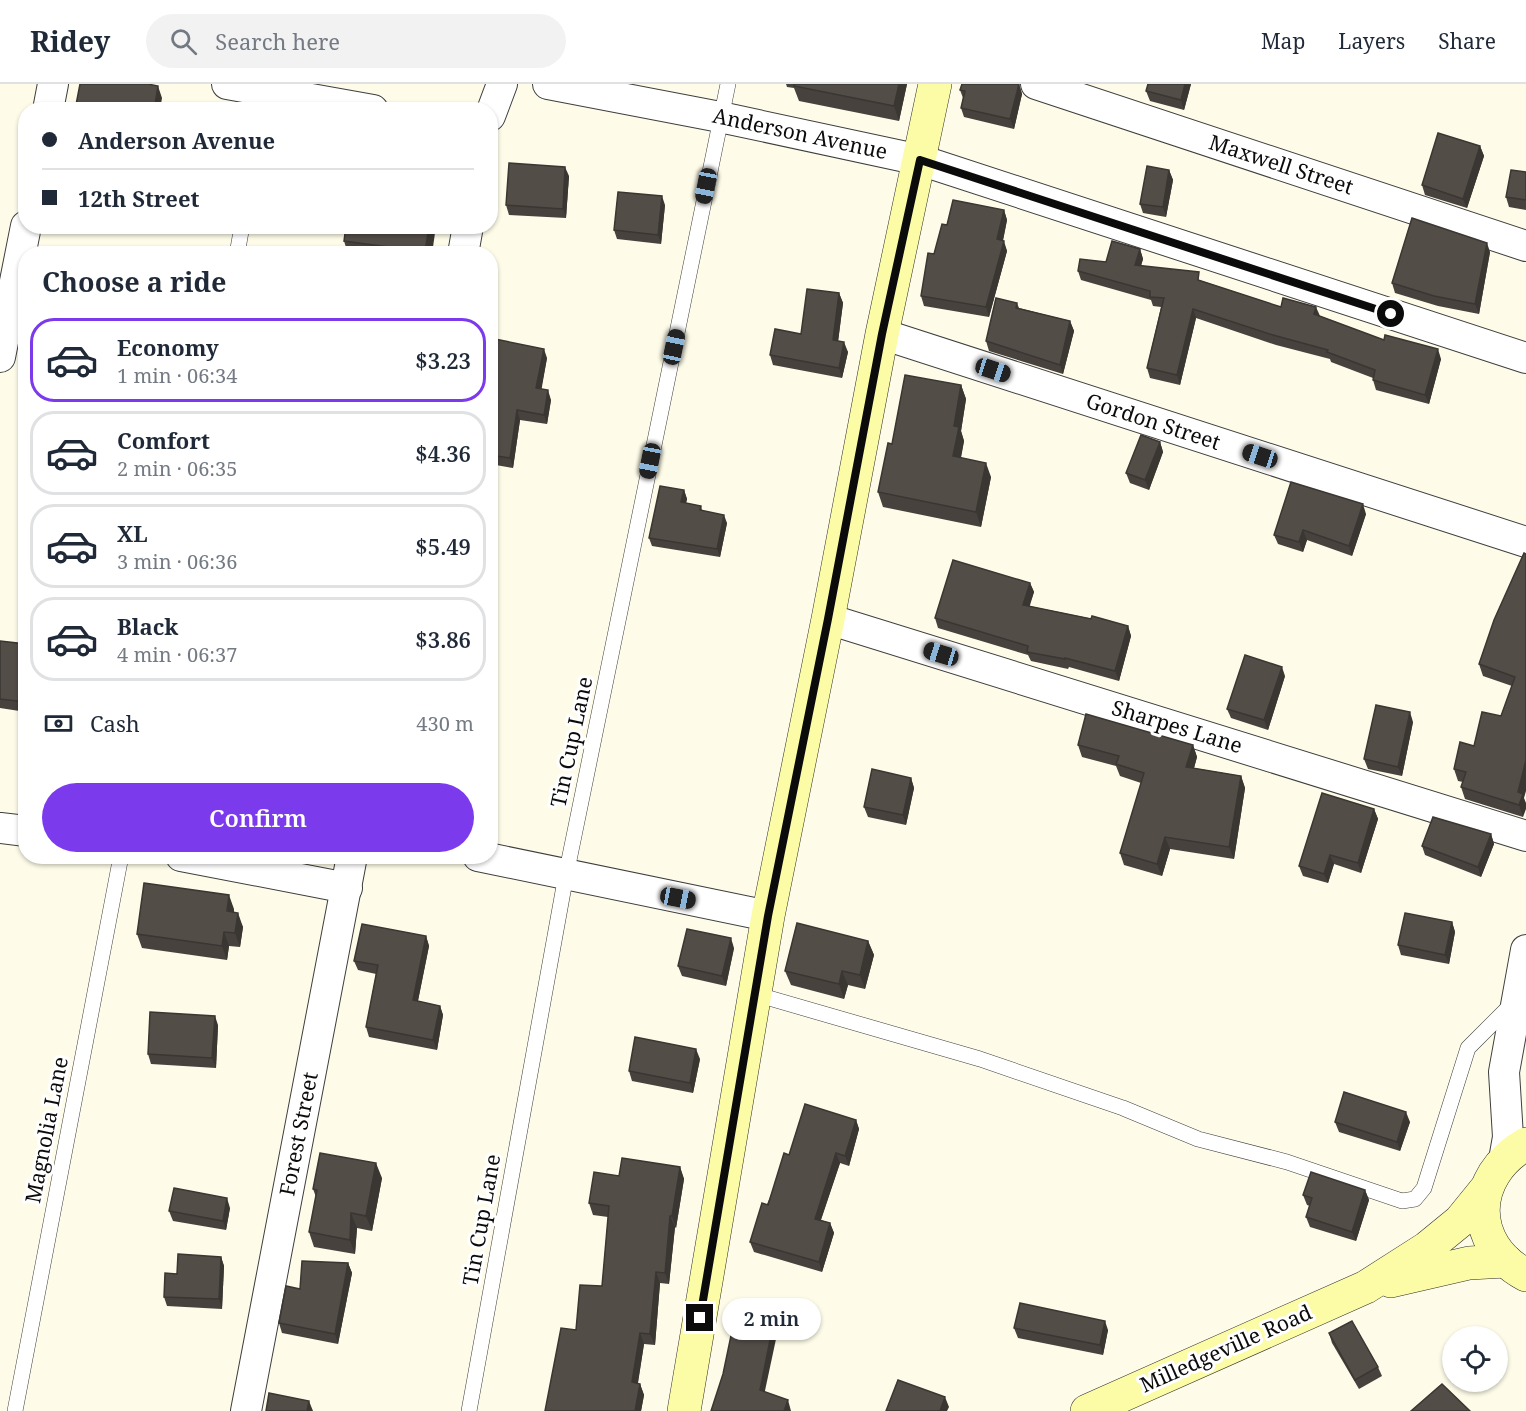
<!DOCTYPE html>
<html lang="en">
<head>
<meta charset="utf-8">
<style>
  body { margin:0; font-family:"Noto Serif",serif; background:#f2f2f3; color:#1f2937; height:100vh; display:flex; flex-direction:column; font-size:22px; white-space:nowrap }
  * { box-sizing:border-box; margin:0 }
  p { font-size:20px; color:#747a83 }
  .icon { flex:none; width:33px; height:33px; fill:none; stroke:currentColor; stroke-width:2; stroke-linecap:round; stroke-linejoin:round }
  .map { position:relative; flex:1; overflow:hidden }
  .side { position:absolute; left:18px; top:162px; width:480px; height:618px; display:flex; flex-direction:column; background:#fff; border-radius:24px; box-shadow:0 2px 4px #0004 }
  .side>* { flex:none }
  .top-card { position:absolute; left:18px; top:18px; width:480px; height:132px; border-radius:24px; box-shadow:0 2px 4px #0004; display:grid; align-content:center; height:132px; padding:0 24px; background:#fff }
  .controls { position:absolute; left:1442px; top:1242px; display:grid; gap:12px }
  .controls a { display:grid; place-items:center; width:66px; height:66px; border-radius:50%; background:#fff; box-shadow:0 2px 4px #0004; font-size:30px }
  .end { position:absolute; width:27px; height:27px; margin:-14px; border:8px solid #0b0b0b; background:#fff; box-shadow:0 0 0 3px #fff }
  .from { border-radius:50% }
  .bubble { position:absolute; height:42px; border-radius:21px; background:#fff; box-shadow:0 2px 4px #0004; font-size:20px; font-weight:600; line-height:42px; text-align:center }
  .car { position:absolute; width:18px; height:36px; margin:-18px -9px; border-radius:8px; box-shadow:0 0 4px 2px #0007; background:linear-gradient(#222 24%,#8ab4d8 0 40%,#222 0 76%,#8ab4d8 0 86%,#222 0) }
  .top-card b { display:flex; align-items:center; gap:21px; height:57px; font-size:22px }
  .top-card b+b { border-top:2px solid #e0e1e3 }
  .top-card i { width:15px; height:15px; background:#1f2937 }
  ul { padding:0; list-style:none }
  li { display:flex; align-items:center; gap:18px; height:84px; margin:0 12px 9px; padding:0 12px; border:3px solid #e0e1e3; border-radius:24px }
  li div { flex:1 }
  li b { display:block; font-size:22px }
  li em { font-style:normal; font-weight:600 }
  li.active { border-color:#7c3aed }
  li>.icon { width:54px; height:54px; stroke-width:1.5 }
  h2 { padding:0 24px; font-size:27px; line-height:72px }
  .pay { display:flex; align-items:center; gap:15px; height:66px; padding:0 24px; font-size:22px }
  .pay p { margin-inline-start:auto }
  .primary-button { display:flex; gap:12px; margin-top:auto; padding:12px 24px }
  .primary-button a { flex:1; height:69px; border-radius:36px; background:#7c3aed; color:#fff; font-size:24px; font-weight:600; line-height:69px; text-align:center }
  header { display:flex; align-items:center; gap:36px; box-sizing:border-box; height:84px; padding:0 30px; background:#fff; border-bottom:2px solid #e0e1e3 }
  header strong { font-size:28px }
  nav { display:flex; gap:33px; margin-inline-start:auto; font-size:21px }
  .search { width:420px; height:54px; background:#f2f2f3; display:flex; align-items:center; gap:15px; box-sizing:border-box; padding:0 21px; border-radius:33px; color:#747a83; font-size:22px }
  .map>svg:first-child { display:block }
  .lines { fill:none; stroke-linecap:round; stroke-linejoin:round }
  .lane-casing { stroke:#3e3e3e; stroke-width:16 }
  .street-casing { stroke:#3e3e3e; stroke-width:32 }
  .secondary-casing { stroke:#2d2d2d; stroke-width:34 }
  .lane { stroke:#fff; stroke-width:15 }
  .street { stroke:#fff; stroke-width:30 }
  .secondary { stroke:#fcfba6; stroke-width:33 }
  .wall { fill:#47423e }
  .shaded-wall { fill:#3a3632 }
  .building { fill:#534d48; stroke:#3a3632; stroke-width:1.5 }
  .route { stroke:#0b0b0b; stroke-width:8 }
  .labels { text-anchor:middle; stroke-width:6; stroke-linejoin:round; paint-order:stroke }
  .street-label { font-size:21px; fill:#0b0b0b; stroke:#fff }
</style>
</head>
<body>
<header>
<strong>Ridey</strong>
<div class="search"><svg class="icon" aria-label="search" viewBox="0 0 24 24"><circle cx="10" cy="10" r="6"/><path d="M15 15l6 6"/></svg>Search here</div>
<nav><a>Map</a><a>Layers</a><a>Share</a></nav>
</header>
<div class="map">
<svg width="1526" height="1327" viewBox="0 0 1526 1327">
  <rect width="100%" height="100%" fill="#fefce9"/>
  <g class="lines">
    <defs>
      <g id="lane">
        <polyline points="237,170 242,142"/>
        <polyline points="755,910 980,975 1123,1024 1198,1055 1287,1078 1402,1117 1415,1115 1424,1104 1468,964 1512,920"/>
        <polyline points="15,1327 121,772"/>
        <polyline points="469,1327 566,791 728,0"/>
      </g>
      <g id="street">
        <polyline points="227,0 373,26"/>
        <polyline points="548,0 720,33 920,76 1526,274"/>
        <polyline points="1036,0 1526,162"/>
        <polyline points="48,26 53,0"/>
        <polyline points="490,32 502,0"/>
        <polyline points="463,170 468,142"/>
        <polyline points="882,250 1526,458"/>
        <polyline points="0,273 26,142"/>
        <polyline points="828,535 1526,752"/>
        <polyline points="0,744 26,747"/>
        <polyline points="181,772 347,804"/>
        <polyline points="478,772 768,832"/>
        <polyline points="1504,1076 1508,1053 1504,988 1526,866"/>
        <polyline points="246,1327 352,772"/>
      </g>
      <g id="secondary">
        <path d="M1526,1060C1470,1092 1468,1160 1526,1191"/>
        <polyline points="1391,1197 1469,1179 1506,1177"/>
        <polyline points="684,1327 768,832 828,535 882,250 935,0"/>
        <polyline points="1087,1327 1366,1203 1427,1164 1460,1137 1486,1105"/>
      </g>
    </defs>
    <use href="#lane" class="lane-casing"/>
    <use href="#street" class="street-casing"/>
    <use href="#secondary" class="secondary-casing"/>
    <use href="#lane" class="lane"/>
    <use href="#street" class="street"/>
    <use href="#secondary" class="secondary"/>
  </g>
  <g class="wall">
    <polygon points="786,0 907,0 899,37 799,17 794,4 787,3"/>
    <polygon points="962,0 1019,0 1022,10 1014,45 964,33 961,24 963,14 960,6"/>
    <polygon points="1148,0 1191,0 1184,26 1150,17 1146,7"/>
    <polygon points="1480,62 1484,72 1467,124 1425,111 1422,101"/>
    <polygon points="1169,86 1173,96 1166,133 1143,129 1140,120"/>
    <polygon points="1526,88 1526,126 1509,123 1506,113"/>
    <polygon points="569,92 566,134 509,131 506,121"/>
    <polygon points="665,121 661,160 617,155 614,146"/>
    <polygon points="1004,126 1007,136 1003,157 1007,167 989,233 924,222 921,212 934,170 947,141"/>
    <polygon points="346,142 432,170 348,170 344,157"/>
    <polygon points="1140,165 1143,175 1141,182 1202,197 1281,223 1320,232 1384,256 1441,275 1429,320 1376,306 1373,296 1373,294 1331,278 1330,275 1276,261 1196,234 1180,301 1150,294 1147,284 1161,223 1153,222 1151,216 1081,196 1078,187 1106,178"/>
    <polygon points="1490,168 1479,230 1438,222 1395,209 1392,199"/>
    <polygon points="839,209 843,219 838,257 848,268 842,294 773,281 770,271 801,250"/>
    <polygon points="1017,219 1019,224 1070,237 1074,247 1063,290 989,267 986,257"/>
    <polygon points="490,254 547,274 541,305 551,316 547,340 520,336 513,384 490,380"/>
    <polygon points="961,301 966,315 961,347 964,357 961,374 991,393 981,443 883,423 878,408 892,360"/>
    <polygon points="1160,358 1163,368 1149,406 1130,399 1126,389"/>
    <polygon points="684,406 687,415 686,419 701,422 702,426 727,439 720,473 652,462 649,454"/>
    <polygon points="1366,430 1352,472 1307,456 1303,468 1278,460 1274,451"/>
    <polygon points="1524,469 1524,714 1523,733 1465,715 1461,703 1463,698 1458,697 1454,685 1501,632 1512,602 1483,592 1479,580"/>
    <polygon points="1030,499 1034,508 1029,522 1128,542 1131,552 1119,597 1069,583 1068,585 1031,577 1028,571 938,544 935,534"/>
    <polygon points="0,557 26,560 26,628 0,624"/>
    <polygon points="1285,592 1268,646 1231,634 1227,625"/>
    <polygon points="1413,638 1402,692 1368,685 1364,675"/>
    <polygon points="1078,661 1193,661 1197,673 1194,684 1241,692 1245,704 1234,775 1170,765 1162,792 1124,781 1120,769 1141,699 1120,692 1116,682 1082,673"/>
    <polygon points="911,694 914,704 906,741 868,733 864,723"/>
    <polygon points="1374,725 1378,735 1361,789 1334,780 1328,799 1303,792 1299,782"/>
    <polygon points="1491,750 1494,760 1481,793 1425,771 1422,762"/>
    <polygon points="234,825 234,828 243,843 240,863 229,862 227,876 142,864 137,850"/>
    <polygon points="1452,838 1455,848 1449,880 1401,871 1398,861"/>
    <polygon points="426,852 429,862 418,917 440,922 443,931 437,966 369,953 366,943 376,890 358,886 354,877"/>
    <polygon points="868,857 874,871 865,905 848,901 844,915 791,901 785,887"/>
    <polygon points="734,864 726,902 682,892 678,882"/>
    <polygon points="218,941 216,984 151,980 148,970"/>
    <polygon points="700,975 693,1009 632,997 629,987"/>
    <polygon points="856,1036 859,1045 849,1082 840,1079 821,1136 830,1139 834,1149 822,1188 754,1168 750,1158 789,1071"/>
    <polygon points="1335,1038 1410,1038 1400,1067 1339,1048"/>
    <polygon points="680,1083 684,1095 676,1144 675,1143 669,1200 660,1199 655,1261 644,1260 638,1299 640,1300 644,1311 641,1327 545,1327 576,1246 602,1202 608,1133 593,1131 589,1119"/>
    <polygon points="382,1094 372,1147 357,1144 355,1170 314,1163 309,1148 316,1113 313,1105"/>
    <polygon points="1365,1106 1369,1116 1356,1157 1310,1143 1306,1133 1310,1122 1307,1121 1303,1111"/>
    <polygon points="230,1124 226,1146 173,1137 169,1127"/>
    <polygon points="221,1173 224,1182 222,1225 167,1222 164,1213 177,1190"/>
    <polygon points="348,1179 352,1189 338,1260 282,1249 279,1239 300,1205"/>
    <polygon points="1014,1244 1108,1246 1103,1271 1018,1254"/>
    <polygon points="1329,1249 1378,1283 1382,1292 1359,1305 1332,1259"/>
  </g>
  <g class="shaded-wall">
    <polygon points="899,0 907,0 899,37 894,22"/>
    <polygon points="1018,0 1019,0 1022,10 1014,45 1010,35"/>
    <polygon points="1185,0 1191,0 1184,26 1181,16"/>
    <polygon points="158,2 162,14 160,26 154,26"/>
    <polygon points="1480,62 1484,72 1467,124 1463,115"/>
    <polygon points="565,83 569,92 566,134 563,125"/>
    <polygon points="1169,86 1173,96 1166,133 1163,123"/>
    <polygon points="662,112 665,121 661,160 658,151"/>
    <polygon points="1004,126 1007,136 1001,165 997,155"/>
    <polygon points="429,142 436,142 432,170 426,170 425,168"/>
    <polygon points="1004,157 1007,167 989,233 986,223"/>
    <polygon points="1487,159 1490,168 1479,230 1475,220"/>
    <polygon points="1140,165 1143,175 1138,191 1135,181"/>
    <polygon points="839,209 843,219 837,266 833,256"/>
    <polygon points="1316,223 1320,232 1314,230"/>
    <polygon points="1193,225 1196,234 1180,301 1177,291"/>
    <polygon points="1070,237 1074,247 1063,290 1060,281"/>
    <polygon points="844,258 848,268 842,294 839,284"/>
    <polygon points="544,265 547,274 540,314 536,304"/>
    <polygon points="1438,265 1441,275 1429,320 1425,311"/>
    <polygon points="961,301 966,315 961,347 964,357 958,387 953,372 954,342"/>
    <polygon points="548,306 551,316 547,340 544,331"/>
    <polygon points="517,326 520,336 513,384 510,374"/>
    <polygon points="1160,358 1163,368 1149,406 1145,396"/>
    <polygon points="986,379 991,393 981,443 976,428"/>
    <polygon points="684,406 687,415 684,427 681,418"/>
    <polygon points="1363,420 1366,430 1352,472 1349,462"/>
    <polygon points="724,431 727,439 720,473 717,465"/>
    <polygon points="1303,446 1307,456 1303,468 1299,458"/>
    <polygon points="1030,499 1034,508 1027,531 1023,521"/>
    <polygon points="1128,542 1131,552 1119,597 1115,587"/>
    <polygon points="1282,583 1285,592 1268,646 1264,636"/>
    <polygon points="1410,628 1413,638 1402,692 1398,683"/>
    <polygon points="1193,661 1197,673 1191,695 1186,683"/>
    <polygon points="1526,676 1526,707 1524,714 1526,719 1526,725 1523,733 1519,721 1518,708"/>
    <polygon points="1241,692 1245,704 1234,775 1229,763"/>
    <polygon points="911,694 914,704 906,741 903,731"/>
    <polygon points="1374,725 1378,735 1361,789 1358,779"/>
    <polygon points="1491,750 1494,760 1481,793 1478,783"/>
    <polygon points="1165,753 1170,765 1162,792 1157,780"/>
    <polygon points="1330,771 1334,780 1328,799 1324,790"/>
    <polygon points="229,811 234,825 232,841 227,827"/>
    <polygon points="238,829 243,843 240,863 235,849"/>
    <polygon points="1452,838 1455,848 1449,880 1445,871"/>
    <polygon points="224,848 229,862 227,876 222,862"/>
    <polygon points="426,852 429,862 416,926 413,916"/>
    <polygon points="731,854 734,864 726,902 722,892"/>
    <polygon points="868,857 874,871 865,905 860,891"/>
    <polygon points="842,887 848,901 844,915 839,900"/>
    <polygon points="440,922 443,931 437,966 433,956"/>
    <polygon points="215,932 218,941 216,984 212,974"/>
    <polygon points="696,965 700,975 693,1009 690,999"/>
    <polygon points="1406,1028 1410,1038 1400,1067 1397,1058"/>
    <polygon points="856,1036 859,1045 849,1082 845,1072"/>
    <polygon points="836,1069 840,1079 818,1144 815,1135"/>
    <polygon points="376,1079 382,1094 372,1147 366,1132"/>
    <polygon points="680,1083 684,1095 676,1144 672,1132"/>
    <polygon points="1365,1106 1369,1116 1356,1157 1352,1148"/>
    <polygon points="227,1114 230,1124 226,1146 223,1137"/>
    <polygon points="351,1129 357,1144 355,1170 350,1156"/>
    <polygon points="670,1132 675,1143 669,1200 665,1189"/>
    <polygon points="830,1139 834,1149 822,1188 819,1178"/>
    <polygon points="221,1173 224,1182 222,1225 219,1215"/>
    <polygon points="348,1179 352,1189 338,1260 335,1250"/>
    <polygon points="656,1188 660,1199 655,1261 650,1250"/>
    <polygon points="775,1231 779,1241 763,1316 760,1306"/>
    <polygon points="1105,1237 1108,1246 1103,1271 1100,1261"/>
    <polygon points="640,1249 644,1260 636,1310 632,1298"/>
    <polygon points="640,1300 644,1311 641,1327 635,1327"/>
    <polygon points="945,1313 949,1323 947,1327 940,1327"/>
    <polygon points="788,1316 791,1327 784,1327"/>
    <polygon points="309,1317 313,1327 307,1327"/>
  </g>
  <g class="building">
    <polygon points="80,0 148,0 158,2 154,26 75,26"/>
    <polygon points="794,0 899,0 894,22 794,2"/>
    <polygon points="962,0 1019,0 1010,35 961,24 965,7 960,6"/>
    <polygon points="1148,0 1185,0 1181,16 1146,7"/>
    <polygon points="1438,49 1480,62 1463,115 1422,101"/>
    <polygon points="509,79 565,83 563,125 506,121"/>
    <polygon points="1147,82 1169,86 1163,123 1140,120"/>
    <polygon points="1511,86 1526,88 1526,116 1506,113"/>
    <polygon points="618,108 662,112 658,151 614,146"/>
    <polygon points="953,116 1004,126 997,155 1004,157 986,223 921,212 928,169 934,170 942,140 947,141"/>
    <polygon points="1412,134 1487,159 1475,220 1434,212 1392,199"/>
    <polygon points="346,142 429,142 425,168 344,157"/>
    <polygon points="1112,157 1140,165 1135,181 1199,188 1198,196 1281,223 1283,214 1316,223 1314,230 1384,256 1385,251 1438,265 1425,311 1373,296 1375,286 1327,268 1328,266 1273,251 1193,225 1177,291 1147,284 1164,214 1150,213 1150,207 1078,187 1080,175 1106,178"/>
    <polygon points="807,205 839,209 833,256 844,258 839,284 770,271 775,245 801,250"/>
    <polygon points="996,214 1017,219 1016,224 1070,237 1060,281 986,257"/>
    <polygon points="490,254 544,265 536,304 548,306 544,331 517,326 510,374 490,371"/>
    <polygon points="905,291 961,301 954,342 959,343 953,372 986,379 976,428 878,408 888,359 892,360"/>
    <polygon points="1141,351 1160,358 1145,396 1126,389"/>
    <polygon points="1291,398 1363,420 1349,462 1303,446 1299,458 1274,451"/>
    <polygon points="660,402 684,406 681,418 701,422 700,426 724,431 717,465 649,454"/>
    <polygon points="1524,469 1526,470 1526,676 1518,708 1523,710 1519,721 1461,703 1466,688 1454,685 1460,658 1474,662 1482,628 1501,632 1515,593 1479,580 1494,536"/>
    <polygon points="953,476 1030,499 1023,521 1091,535 1092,532 1128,542 1115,587 1065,574 1065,575 1027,568 1028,562 935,534"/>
    <polygon points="0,557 26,560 25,618 0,615"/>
    <polygon points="1245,571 1282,583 1264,636 1227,625"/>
    <polygon points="1376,621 1410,628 1398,683 1364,675"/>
    <polygon points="1086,630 1193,661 1186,683 1241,692 1229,763 1165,753 1157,780 1120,769 1144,689 1116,680 1119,672 1078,661"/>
    <polygon points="872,685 911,694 903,731 864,723"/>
    <polygon points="1322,709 1374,725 1358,779 1330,771 1324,790 1299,782"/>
    <polygon points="1433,733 1491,750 1478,783 1422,762"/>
    <polygon points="144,799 229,811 227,827 238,829 235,849 224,848 222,862 137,850"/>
    <polygon points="1405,829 1452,838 1445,871 1398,861"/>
    <polygon points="797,839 868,857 860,891 842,887 839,900 785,887"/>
    <polygon points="362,840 426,852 413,916 440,922 433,956 366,943 378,881 354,877"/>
    <polygon points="687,845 731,854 722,892 678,882"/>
    <polygon points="150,928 215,932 212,974 148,970"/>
    <polygon points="635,953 696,965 690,999 629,987"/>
    <polygon points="1344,1008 1406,1028 1397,1058 1335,1038"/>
    <polygon points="805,1020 856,1036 845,1072 836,1069 815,1135 830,1139 819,1178 750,1158 762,1119 768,1121 784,1069 789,1071"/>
    <polygon points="320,1069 376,1079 366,1132 351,1129 350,1156 309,1148 317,1106 313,1105"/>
    <polygon points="622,1074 680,1083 672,1132 670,1132 665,1189 656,1188 650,1250 640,1249 632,1298 640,1300 635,1327 545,1327 561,1244 576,1246 580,1201 602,1202 609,1122 589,1119 594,1088 619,1092"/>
    <polygon points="1311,1088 1365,1106 1352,1148 1306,1133 1312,1114 1303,1111"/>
    <polygon points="174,1104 227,1114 223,1137 169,1127"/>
    <polygon points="178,1170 221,1173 219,1215 164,1213 165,1189 177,1190"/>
    <polygon points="302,1177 348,1179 335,1250 279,1239 286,1202 300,1205"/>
    <polygon points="1020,1219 1105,1237 1100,1261 1014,1244"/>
    <polygon points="737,1223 775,1231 760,1306 788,1316 784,1327 711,1327 723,1290"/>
    <polygon points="1352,1237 1378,1283 1355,1296 1329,1249"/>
    <polygon points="898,1296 945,1313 940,1327 886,1327"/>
    <polygon points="1442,1300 1470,1327 1411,1327"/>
    <polygon points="269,1309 309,1317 307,1327 266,1327"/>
  </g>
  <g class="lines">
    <polyline class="route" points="700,1234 768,832 828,535 882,250 920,76 1391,230"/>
  </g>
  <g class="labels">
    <g class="street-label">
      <text transform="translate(800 50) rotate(12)" y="7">Anderson Avenue</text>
      <text transform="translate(1281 81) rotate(18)" y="7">Maxwell Street</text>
      <text transform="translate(1153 338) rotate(18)" y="7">Gordon Street</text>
      <text transform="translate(1177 643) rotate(17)" y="7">Sharpes Lane</text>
      <text transform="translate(572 658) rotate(-78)" y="7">Tin Cup Lane</text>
      <text transform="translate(47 1046) rotate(-79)" y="7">Magnolia Lane</text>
      <text transform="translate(299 1050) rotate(-79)" y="7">Forest Street</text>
      <text transform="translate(482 1136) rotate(-80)" y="7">Tin Cup Lane</text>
      <text transform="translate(1226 1265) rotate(-24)" y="7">Milledgeville Road</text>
    </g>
  </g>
</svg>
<div class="controls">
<a><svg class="icon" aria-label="locate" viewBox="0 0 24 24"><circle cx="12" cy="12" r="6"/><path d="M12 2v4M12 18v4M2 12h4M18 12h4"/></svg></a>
</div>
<i class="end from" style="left:1391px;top:230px"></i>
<i class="end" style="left:700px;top:1234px"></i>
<div class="bubble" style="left:722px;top:1214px;width:99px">2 min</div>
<i class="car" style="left:706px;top:102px;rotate:191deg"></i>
<i class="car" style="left:674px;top:263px;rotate:12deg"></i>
<i class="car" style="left:993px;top:286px;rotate:108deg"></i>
<i class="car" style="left:1260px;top:372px;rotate:288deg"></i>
<i class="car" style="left:650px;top:377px;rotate:191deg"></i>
<i class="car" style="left:941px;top:570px;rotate:287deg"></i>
<i class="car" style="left:678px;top:814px;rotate:101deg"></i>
<div class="top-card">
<b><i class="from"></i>Anderson Avenue</b>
<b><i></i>12th Street</b>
</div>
<section class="side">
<h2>Choose a ride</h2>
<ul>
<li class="active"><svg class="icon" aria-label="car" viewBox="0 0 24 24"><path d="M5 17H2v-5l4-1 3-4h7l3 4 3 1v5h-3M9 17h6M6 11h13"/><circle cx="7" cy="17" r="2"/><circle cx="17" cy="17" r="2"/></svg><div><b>Economy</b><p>1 min · 06:34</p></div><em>$3.23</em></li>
<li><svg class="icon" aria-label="car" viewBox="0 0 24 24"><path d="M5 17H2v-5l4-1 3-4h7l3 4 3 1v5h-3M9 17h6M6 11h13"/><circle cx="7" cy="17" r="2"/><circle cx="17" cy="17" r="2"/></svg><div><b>Comfort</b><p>2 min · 06:35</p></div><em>$4.36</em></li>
<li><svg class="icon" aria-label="car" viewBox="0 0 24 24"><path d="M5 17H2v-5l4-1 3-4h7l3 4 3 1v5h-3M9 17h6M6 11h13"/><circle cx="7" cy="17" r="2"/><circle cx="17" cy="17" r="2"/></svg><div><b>XL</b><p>3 min · 06:36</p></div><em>$5.49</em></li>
<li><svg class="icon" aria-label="car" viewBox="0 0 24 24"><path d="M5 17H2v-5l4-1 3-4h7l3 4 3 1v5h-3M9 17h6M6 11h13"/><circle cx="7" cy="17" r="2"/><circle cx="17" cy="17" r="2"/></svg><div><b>Black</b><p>4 min · 06:37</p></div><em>$3.86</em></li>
</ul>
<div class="pay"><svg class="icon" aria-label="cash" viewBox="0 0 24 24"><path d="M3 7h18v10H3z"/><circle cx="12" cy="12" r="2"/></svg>Cash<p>430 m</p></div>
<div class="primary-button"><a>Confirm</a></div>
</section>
</div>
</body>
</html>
